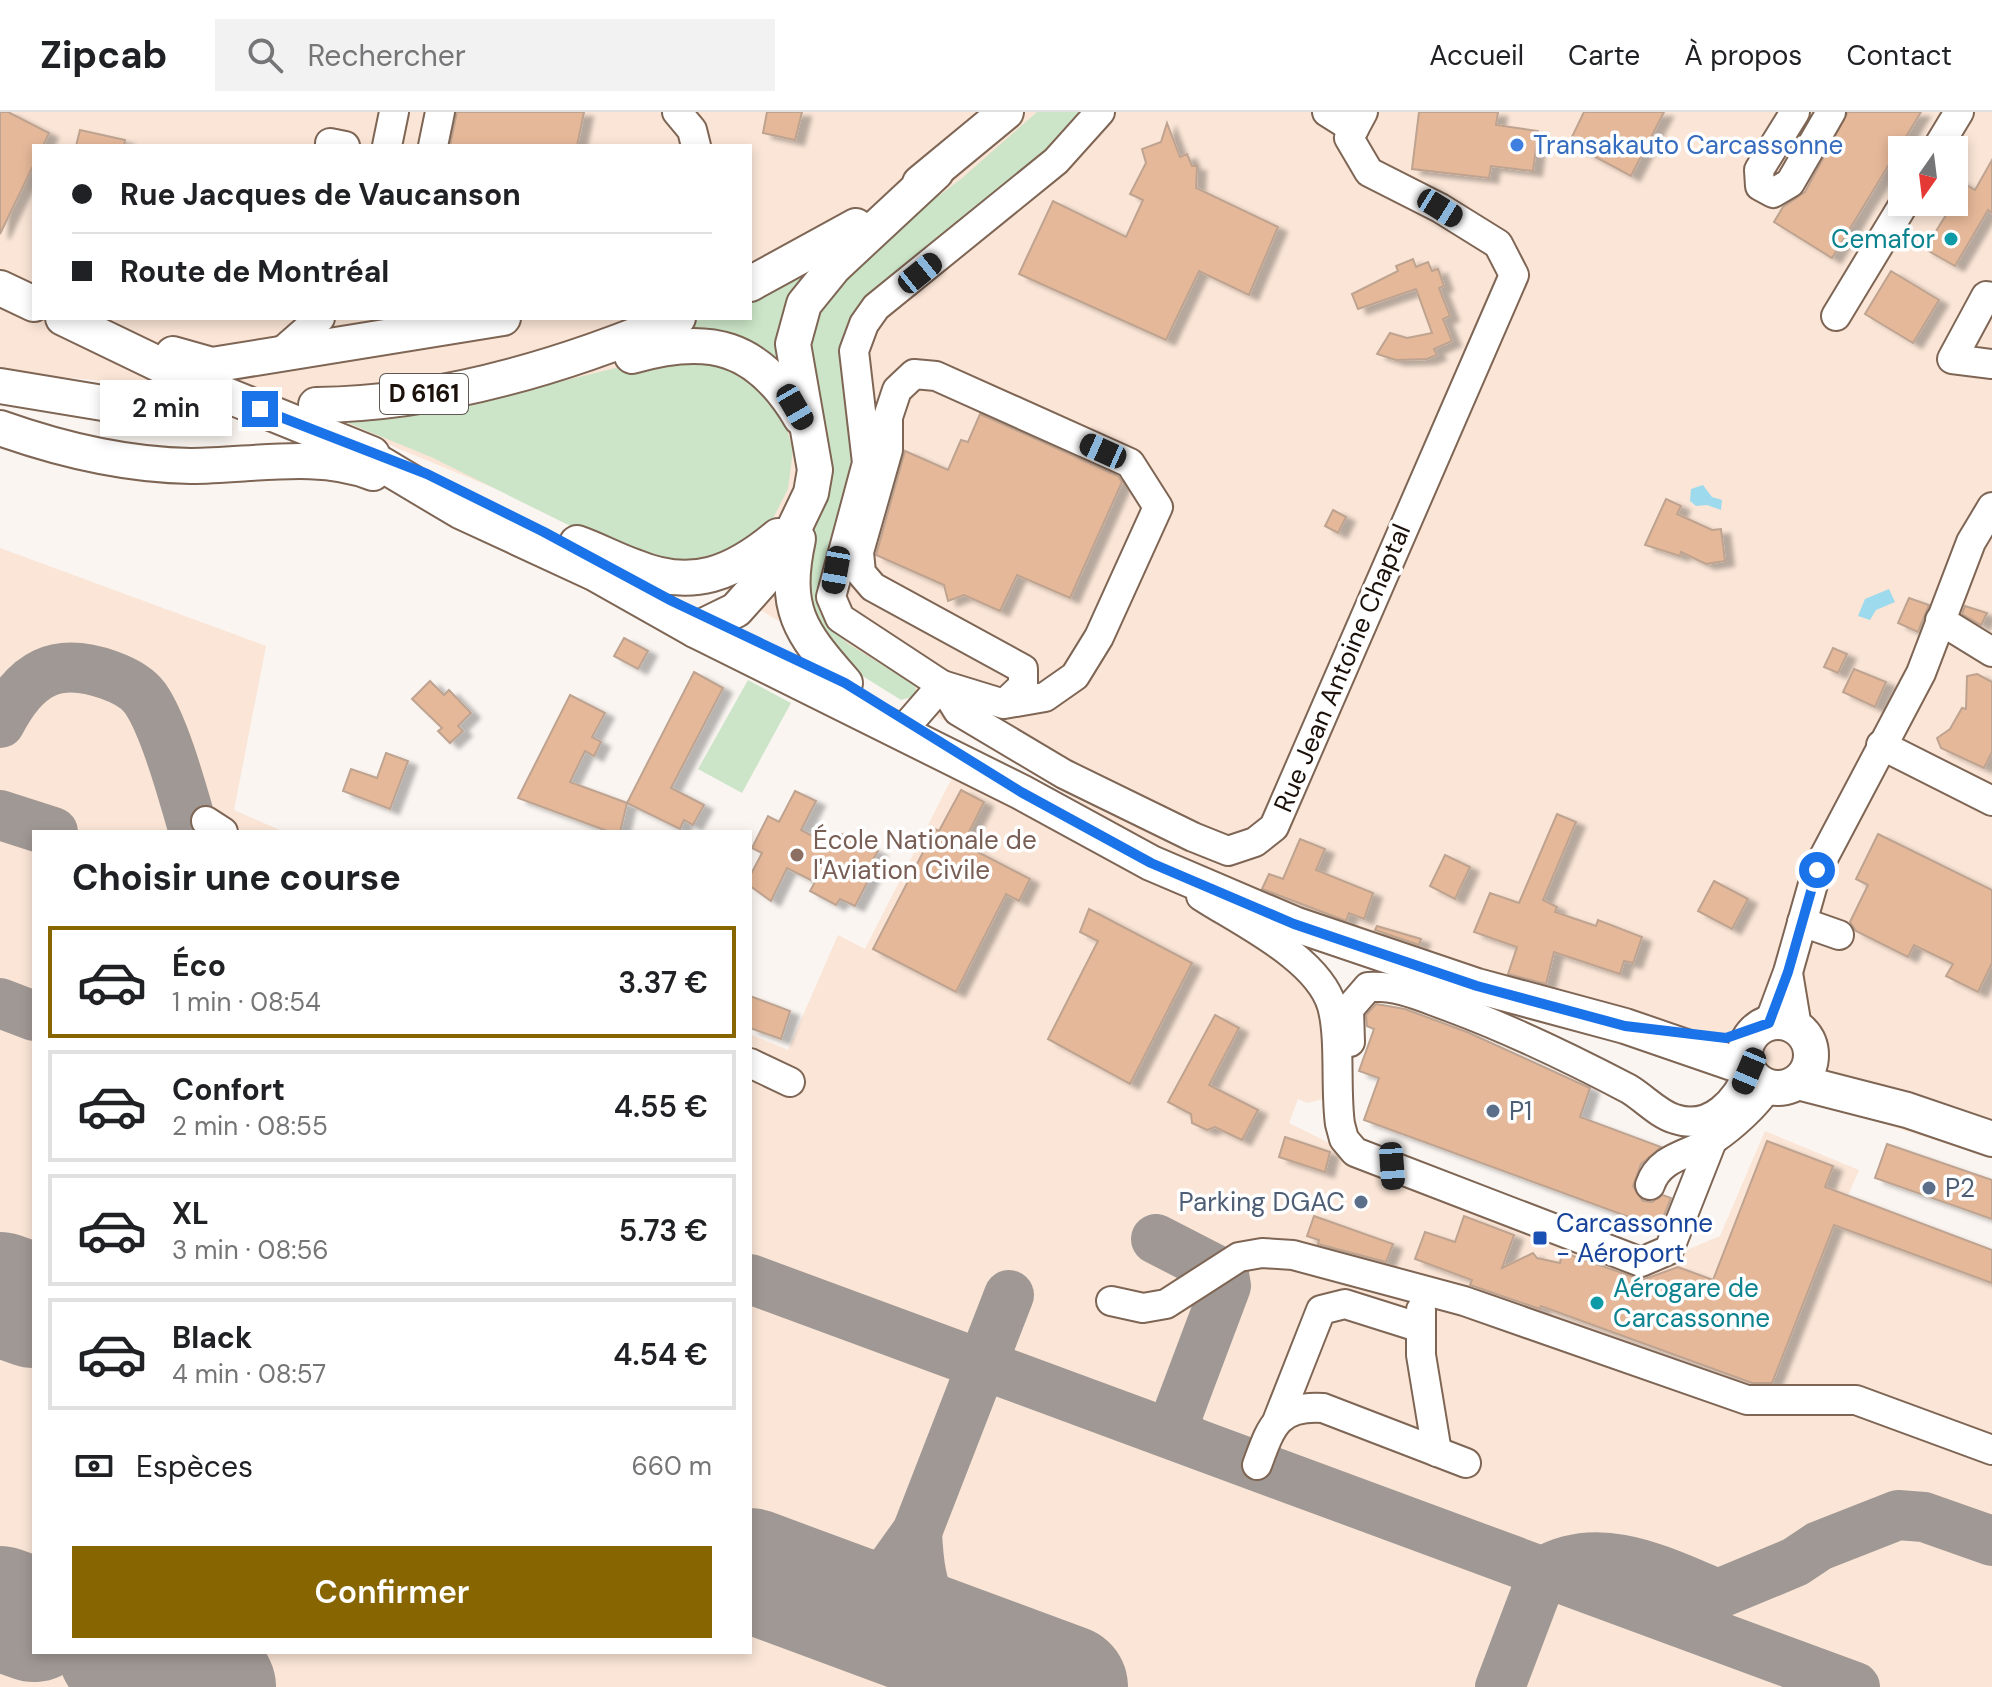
<!DOCTYPE html>
<html lang="fr">
<head>
<meta charset="utf-8">
<style>
  body { margin:0; font-family:"DM Sans",sans-serif; background:#f2f2f2; color:#202124; height:100vh; display:flex; flex-direction:column; font-size:30px; white-space:nowrap }
  * { box-sizing:border-box; margin:0 }
  p { font-size:26px; color:#757577 }
  .icon { flex:none; width:44px; height:44px; fill:none; stroke:currentColor; stroke-width:2; stroke-linecap:round; stroke-linejoin:round }
  .map { position:relative; flex:1; overflow:hidden }
  .side { position:absolute; left:32px; top:718px; width:720px; height:824px; display:flex; flex-direction:column; background:#fff; border-radius:0px; box-shadow:0 4px 12px #0003 }
  .side>* { flex:none }
  .hud { position:absolute; left:32px; top:32px; width:720px; height:176px; border-radius:0px; box-shadow:0 4px 12px #0003; display:grid; align-content:center; height:176px; padding:0 40px; background:#fff }
  .needle { width:52px; rotate:194deg }
  .controls { position:absolute; left:1888px; top:24px; display:grid; gap:16px }
  .controls a { display:grid; place-items:center; width:80px; height:80px; border-radius:0px; background:#fff; box-shadow:0 4px 12px #0003; font-size:40px }
  .end { position:absolute; width:36px; height:36px; margin:-18px; border:10px solid #1a73e8; background:#fff; box-shadow:0 0 0 4px #fff }
  .from { border-radius:50% }
  .bubble { position:absolute; height:56px; border-radius:0px; background:#fff; box-shadow:0 4px 12px #0003; font-size:26px; font-weight:600; line-height:56px; text-align:center }
  .car { position:absolute; width:24px; height:48px; margin:-24px -12px; border-radius:10px; box-shadow:0 0 6px 2px #0007; background:linear-gradient(#222 24%,#8ab4d8 0 40%,#222 0 76%,#8ab4d8 0 86%,#222 0) }
  .hud b { display:flex; align-items:center; gap:28px; height:76px; font-size:30px }
  .hud b+b { border-top:2px solid #e0e0e0 }
  .hud i { width:20px; height:20px; background:#202124 }
  ul { padding:0; list-style:none }
  li { display:flex; align-items:center; gap:24px; height:112px; margin:0 16px 12px; padding:0 24px; border:4px solid #e0e0e0; border-radius:0px }
  li div { flex:1 }
  li b { display:block; font-size:30px }
  li em { font-style:normal; font-weight:600 }
  li.selected { border-color:#876500 }
  li>.icon { width:72px; height:72px; stroke-width:1.5 }
  h2 { padding:0 40px; font-size:36px; line-height:96px }
  .pay { display:flex; align-items:center; gap:20px; height:88px; padding:0 40px; font-size:30px }
  .pay p { margin-inline-start:auto }
  .primary-button { display:flex; gap:16px; margin-top:auto; padding:16px 40px }
  .primary-button a { flex:1; height:92px; border-radius:0px; background:#876500; color:#fff; font-size:32px; font-weight:600; line-height:92px; text-align:center }
  header { display:flex; align-items:center; gap:48px; box-sizing:border-box; height:112px; padding:0 40px; background:#fff; border-bottom:2px solid #e0e0e0 }
  header strong { font-size:38px }
  nav { display:flex; gap:44px; margin-inline-start:auto; font-size:28px }
  .search { width:560px; height:72px; background:#f2f2f2; display:flex; align-items:center; gap:20px; box-sizing:border-box; padding:0 28px; border-radius:0px; color:#757577; font-size:30px }
  .map>svg:first-child { display:block }
  .built { fill:#fae5d6; fill-rule:evenodd }
  .green { fill:#cce5c8 }
  .water { fill:#9edaed }
  .lines { fill:none; stroke-linecap:round; stroke-linejoin:round }
  .taxiway { stroke:#a09894; stroke-width:50 }
  .runway { stroke:#a09894; stroke-width:124 }
  .building { fill:#e5b899; stroke:#bea390; stroke-width:2; filter:url(#shadow) }
  .minor-casing { stroke:#7e6554; stroke-width:32 }
  .major-casing { stroke:#7e6554; stroke-width:38 }
  .minor { stroke:#fff; stroke-width:28 }
  .major { stroke:#fff; stroke-width:34 }
  .route { stroke:#1a73e8; stroke-width:10 }
  .shop-dot { fill:#3f7fe0; stroke:#fff; stroke-width:3 }
  .culture-dot { fill:#0f9aa8; stroke:#fff; stroke-width:3 }
  .education-dot { fill:#8d6e63; stroke:#fff; stroke-width:3 }
  .service-dot { fill:#5c6f8a; stroke:#fff; stroke-width:3 }
  .transit-dot { fill:#1a4fb4; stroke:#fff; stroke-width:3 }
  .labels { text-anchor:middle; stroke-width:7; stroke-linejoin:round; paint-order:stroke }
  .shield { fill:#fff; stroke:#5f5854; stroke-width:2 }
  .shield-label { font-size:24px; font-weight:bold; fill:#1b110a }
  .shop-label { font-size:26px; fill:#366cbe; stroke:#fff; text-anchor:start }
  .culture-label { font-size:26px; fill:#0d838f; stroke:#fff; text-anchor:end }
  .street-label { font-size:26px; fill:#1b110a; stroke:#fff }
  .education-label { font-size:26px; fill:#785e54; stroke:#fff; text-anchor:start }
  .service-label { font-size:26px; fill:#4e5e75; stroke:#fff; text-anchor:start }
  .transit-label { font-size:26px; fill:#164399; stroke:#fff; text-anchor:start }
</style>
</head>
<body>
<header>
<strong>Zipcab</strong>
<div class="search"><svg class="icon" aria-label="search" viewBox="0 0 24 24"><circle cx="10" cy="10" r="6"/><path d="M15 15l6 6"/></svg>Rechercher</div>
<nav><a>Accueil</a><a>Carte</a><a>À propos</a><a>Contact</a></nav>
</header>
<div class="map">
<svg width="1992" height="1575" viewBox="0 0 1992 1575">
  <defs>
    <filter id="shadow"><feDropShadow dx="9" dy="5" stdDeviation="2" flood-color="#0004"/></filter>
  </defs>
  <rect width="100%" height="100%" fill="#faf5f1"/>
  <g class="built">
    <path d="M0,0H1992V1046L1319,834L699,461L276,286L0,259ZM34,34H750V206H34ZM1902,38H1954V90H1902Z"/>
    <polygon points="0,436 266,534 234,698 284,720 34,720 34,1540 750,1540 750,922 788,938 838,823 865,837 953,664 1227,809 1302,858 1325,898 1328,976 1323,987 1308,991 1298,987 1289,1011 1442,1087 1637,1159 1720,1124 1765,1019 1859,1058 1846,1088 1992,1141 1992,1575 0,1575"/>
  </g>
  <g class="green">
    <polygon points="1037,0 1088,0 1049,40 865,189 855,364 818,480 820,501 847,531 916,574 915,584 901,588 840,550 808,514 810,428 828,376 829,352 828,320 808,266 805,215 844,155 961,67"/>
    <polygon points="820,146 786,254 664,223 702,206 750,206 750,183"/>
    <polygon points="696,244 732,257 765,277 783,305 793,338 788,377 768,416 703,455 637,447 431,345 326,302 482,289 648,248"/>
    <polygon points="748,568 791,591 742,681 698,657"/>
  </g>
  <g class="water">
    <polygon points="1703,373 1712,385 1722,388 1721,398 1707,393 1696,394 1690,389 1691,377"/>
    <polygon points="1889,477 1895,490 1876,498 1870,508 1858,504 1865,487"/>
  </g>
  <g class="lines">
    <g class="taxiway">
      <path d="M0,611C26,561 56,544 109,563C123,568 137,575 145,586C165,614 184,686 194,720"/>
      <polyline points="0,703 53,720"/>
      <polyline points="0,891 34,904"/>
      <polyline points="1156,1127 1224,1162 1226,1174 1177,1304 1177,1314 1186,1326"/>
      <polyline points="750,1167 1855,1575"/>
      <polyline points="0,1182 34,1188"/>
      <path d="M917,1420C920,1490 933,1506 988,1546"/>
      <polyline points="798,1476 858,1475 877,1466 892,1455 917,1420 1009,1183"/>
      <path d="M1500,1575L1544,1459C1601,1426 1663,1460 1718,1482L1795,1450L1819,1434L1898,1403L1924,1405L1992,1429"/>
    </g>
    <g class="runway">
      <polyline points="0,1182 34,1194"/>
      <polyline points="750,1458 1066,1575"/>
      <polyline points="0,1496 34,1508"/>
      <polyline points="120,1540 214,1575"/>
    </g>
  </g>
  <g class="building">
    <polygon points="0,0 8,0 49,21 43,34 34,34 34,52 0,122"/>
    <polygon points="457,0 584,0 577,34 450,34"/>
    <polygon points="767,0 802,0 795,28 763,21"/>
    <polygon points="1419,0 1498,0 1496,13 1538,19 1533,59 1491,54 1489,66 1412,57"/>
    <polygon points="1584,0 1664,0 1631,64 1569,31"/>
    <polygon points="1848,0 1921,0 1832,146 1774,110 1783,95 1805,80"/>
    <polygon points="1167,11 1180,45 1187,42 1192,54 1197,54 1196,76 1278,115 1249,183 1199,159 1166,228 1019,162 1053,89 1126,125 1143,88 1130,82 1146,51 1142,37 1161,30"/>
    <polygon points="80,18 125,28 124,34 76,34"/>
    <polygon points="1992,48 1992,101 1988,98 1955,154 1925,137 1954,90 1954,66 1975,78"/>
    <polygon points="1413,147 1416,155 1428,150 1432,159 1438,157 1444,174 1439,176 1450,204 1443,207 1452,229 1434,237 1437,243 1427,247 1396,248 1377,242 1390,221 1407,226 1432,221 1416,177 1358,197 1352,182 1398,159 1396,154"/>
    <polygon points="1891,159 1939,188 1913,231 1865,202"/>
    <polygon points="980,302 1118,364 1122,370 1070,486 1017,463 1000,499 964,483 948,489 944,473 876,443 905,339 948,358 961,328 968,330"/>
    <polygon points="1666,387 1681,394 1677,402 1712,418 1721,417 1725,449 1706,452 1681,440 1680,444 1645,433"/>
    <polygon points="1333,398 1346,405 1338,421 1325,414"/>
    <polygon points="1909,486 1929,493 1918,520 1898,511"/>
    <polygon points="1965,494 1987,501 1981,513 1962,502"/>
    <polygon points="624,526 648,539 638,557 614,544"/>
    <polygon points="1833,536 1847,542 1838,561 1824,555"/>
    <polygon points="1854,557 1886,570 1875,595 1843,580"/>
    <polygon points="694,560 723,576 671,676 704,693 693,713 684,708 680,717 627,691"/>
    <polygon points="1977,562 1992,570 1992,640 1984,656 1941,636 1937,626 1950,617 1962,596 1966,597 1967,564"/>
    <polygon points="430,569 444,583 449,578 471,601 458,614 463,619 450,631 438,619 442,616 412,587"/>
    <polygon points="570,583 605,601 592,625 601,630 594,644 585,639 570,670 627,691 620,720 610,720 518,686"/>
    <polygon points="386,641 408,649 390,697 343,679 351,657 377,666"/>
    <polygon points="961,678 984,690 965,728 972,732 970,736 1030,767 1019,789 1006,782 956,880 873,837 935,717 939,719"/>
    <polygon points="795,679 816,689 801,718 835,736 842,722 878,739 866,760 871,763 855,794 840,787 836,793 810,779 815,770 787,756 771,789 750,774 750,764 762,741 752,736 768,704 779,710"/>
    <polygon points="1557,702 1576,710 1543,788 1557,795 1555,800 1596,814 1598,808 1642,825 1633,851 1624,849 1620,862 1554,840 1546,872 1508,862 1517,835 1474,820 1490,781 1519,791"/>
    <polygon points="1878,722 1992,778 1992,851 1978,880 1946,864 1953,852 1914,833 1908,845 1856,819 1850,810 1868,773 1856,767"/>
    <polygon points="1300,727 1325,737 1316,758 1373,781 1364,807 1349,801 1346,809 1262,777 1269,762 1283,767"/>
    <polygon points="1445,743 1470,755 1455,787 1430,774"/>
    <polygon points="1714,769 1748,787 1732,817 1698,799"/>
    <polygon points="1089,797 1192,851 1130,972 1048,927 1098,829 1080,820"/>
    <polygon points="1377,814 1421,827 1419,833 1375,818"/>
    <polygon points="750,884 790,899 781,927 750,916"/>
    <polygon points="1376,892 1405,897 1467,920 1590,976 1580,1005 1661,1035 1641,1052 1633,1074 1643,1089 1652,1090 1663,1083 1671,1086 1659,1116 1364,1008 1379,966 1359,959 1374,917 1367,914 1366,903"/>
    <polygon points="1215,903 1239,916 1209,973 1258,998 1242,1028 1215,1015 1207,1018 1192,1011 1191,1002 1168,990"/>
    <polygon points="1285,1025 1330,1040 1325,1060 1279,1045"/>
    <polygon points="1767,1029 1833,1054 1825,1075 1992,1138 1992,1171 1834,1113 1772,1271 1752,1271 1541,1194 1540,1197 1470,1173 1472,1168 1415,1147 1425,1120 1455,1130 1464,1104 1514,1123 1502,1156 1533,1141 1537,1146 1560,1151 1562,1140 1642,1168 1678,1155 1713,1168"/>
    <polygon points="1887,1032 1992,1068 1992,1107 1875,1066"/>
    <polygon points="1314,1104 1393,1132 1386,1150 1318,1132 1319,1128 1307,1124"/>
  </g>
  <g class="lines">
    <defs>
      <g id="minor">
        <polyline points="677,0 692,18 696,34"/>
        <polyline points="1100,0 1056,49 876,195 864,212 854,239 867,351 831,485 840,506 942,573 958,599 1064,662 1193,725 1228,739 1255,730 1274,715 1514,163 1498,132 1440,96 1369,60 1349,26 1363,0"/>
        <polyline points="1327,0 1354,17"/>
        <polyline points="1795,0 1759,58 1760,74 1773,81 1790,71 1831,0"/>
        <polyline points="330,31 345,34"/>
        <polyline points="387,34 394,0"/>
        <polyline points="433,34 440,0"/>
        <polyline points="1936,38 1959,0"/>
        <polyline points="1992,185 1986,184 1952,247 1992,252"/>
        <polyline points="1836,204 1905,90"/>
        <polyline points="279,242 320,206"/>
        <polyline points="1940,508 1992,540"/>
        <polyline points="942,573 1004,592 1045,585 1075,564 1099,525 1158,395 1130,351 936,264 914,262 897,278 888,305 888,338 859,440 861,461 873,475 1023,557 1023,574 1004,592"/>
        <polyline points="909,611 942,573"/>
        <polyline points="1881,633 1992,689"/>
        <polyline points="206,709 223,720"/>
        <path d="M1201,784C1241,810 1318,846 1332,894C1341,927 1335,977 1340,1012L1344,1027L1355,1040L1641,1150L1669,1138L1712,1029"/>
        <polyline points="1802,810 1839,823"/>
        <polyline points="1788,861 1797,915"/>
        <polyline points="1769,911 1788,860 1817,758 1921,561 1971,430 1992,395"/>
        <path d="M1350,930L1349,897L1368,875C1398,873 1422,885 1450,895C1512,918 1570,946 1629,977C1644,986 1658,1002 1675,1007C1711,1019 1737,988 1749,959"/>
        <polyline points="750,951 790,970"/>
        <path d="M1650,1073C1660,1043 1692,1043 1714,1027C1733,1014 1755,994 1768,975"/>
        <polyline points="1111,1189 1143,1196 1166,1192 1239,1145 1262,1141 1293,1143 1464,1189 1747,1288 1856,1288 1992,1338"/>
        <polyline points="1421,1198 1421,1243 1437,1340"/>
        <polyline points="1278,1307 1321,1198 1345,1192 1421,1216"/>
        <path d="M1257,1353C1271,1315 1277,1293 1323,1296L1466,1351"/>
      </g>
      <g id="major">
        <polyline points="920,71 1006,0"/>
        <polyline points="750,172 856,114"/>
        <polyline points="0,176 34,192"/>
        <polyline points="63,206 204,274 372,342"/>
        <polyline points="173,242 212,253 503,206"/>
        <path d="M632,244C709,222 758,233 801,306"/>
        <polyline points="0,274 115,293 195,297"/>
        <path d="M316,293C440,292 565,254 678,206"/>
        <path d="M0,316C62,338 125,353 191,354C250,354 318,339 373,361"/>
        <polyline points="351,334 460,399 594,461 695,518 1021,680 1151,751 1294,812 1477,874 1625,914 1747,956"/>
        <path d="M798,427C783,497 799,519 845,571"/>
        <path d="M577,431C597,438 615,448 635,455C692,479 734,461 778,424"/>
        <polyline points="695,518 736,498 777,452 811,381 815,358 793,232 804,192 834,155 936,60"/>
        <circle cx="1778" cy="943" r="33"/>
        <polyline points="1798,970 1907,998 1992,1027"/>
      </g>
    </defs>
    <use href="#minor" class="minor-casing"/>
    <use href="#major" class="major-casing"/>
    <use href="#minor" class="minor"/>
    <use href="#major" class="major"/>
  </g>
  <g class="lines">
    <polyline class="route" points="260,297 427,362 544,420 672,489 845,571 1021,680 1151,751 1294,812 1477,874 1625,914 1726,926 1769,911 1788,860 1817,758"/>
  </g>
  <circle class="shop-dot" cx="1517" cy="33" r="8"/>
  <g class="culture-dot">
    <circle cx="1951" cy="127" r="8"/>
    <circle cx="1597" cy="1191" r="8"/>
  </g>
  <circle class="education-dot" cx="797" cy="743" r="8"/>
  <g class="service-dot">
    <circle cx="1493" cy="999" r="8"/>
    <circle cx="1929" cy="1076" r="8"/>
    <circle cx="1361" cy="1090" r="8"/>
  </g>
  <rect class="transit-dot" x="1532" y="1118" width="16" height="16" rx="4"/>
  <g class="labels">
    <rect class="shield" x="380" y="262" width="88" height="40" rx="6"/>
    <g class="shield-label">
      <text x="424" y="290">D 6161</text>
    </g>
    <g class="shop-label">
      <text x="1533" y="42">Transakauto Carcassonne</text>
    </g>
    <g class="culture-label">
      <text x="1935" y="136">Cemafor</text>
      <text x="1613" y="1185" text-anchor="start">Aérogare de<tspan x="1613" dy="30">Carcassonne</tspan></text>
    </g>
    <g class="street-label">
      <text transform="translate(1342 556) rotate(-67)" y="9">Rue Jean Antoine Chaptal</text>
    </g>
    <g class="education-label">
      <text x="813" y="737">École Nationale de<tspan x="813" dy="30">l'Aviation Civile</tspan></text>
    </g>
    <g class="service-label">
      <text x="1509" y="1008">P1</text>
      <text x="1945" y="1085">P2</text>
      <text x="1345" y="1099" text-anchor="end">Parking DGAC</text>
    </g>
    <g class="transit-label">
      <text x="1556" y="1120">Carcassonne<tspan x="1556" dy="30">- Aéroport</tspan></text>
    </g>
  </g>
</svg>
<div class="controls">
<a><svg class="needle" viewBox="-14 -14 28 28"><path d="M0-13l5 13h-10z" fill="#e53935"/><path d="M0 13l5-13h-10z" fill="#757577"/></svg></a>
</div>
<i class="end from" style="left:1817px;top:758px"></i>
<i class="end" style="left:260px;top:297px"></i>
<div class="bubble" style="left:100px;top:268px;width:132px">2 min</div>
<i class="car" style="left:1440px;top:96px;rotate:122deg"></i>
<i class="car" style="left:920px;top:161px;rotate:51deg"></i>
<i class="car" style="left:795px;top:295px;rotate:150deg"></i>
<i class="car" style="left:1103px;top:339px;rotate:294deg"></i>
<i class="car" style="left:836px;top:458px;rotate:190deg"></i>
<i class="car" style="left:1749px;top:959px;rotate:203deg"></i>
<i class="car" style="left:1392px;top:1054px;rotate:176deg"></i>
<div class="hud">
<b><i class="from"></i>Rue Jacques de Vaucanson</b>
<b><i></i>Route de Montréal</b>
</div>
<section class="side">
<h2>Choisir une course</h2>
<ul>
<li class="selected"><svg class="icon" aria-label="car" viewBox="0 0 24 24"><path d="M5 17H2v-5l4-1 3-4h7l3 4 3 1v5h-3M9 17h6M6 11h13"/><circle cx="7" cy="17" r="2"/><circle cx="17" cy="17" r="2"/></svg><div><b>Éco</b><p>1 min · 08:54</p></div><em>3.37 €</em></li>
<li><svg class="icon" aria-label="car" viewBox="0 0 24 24"><path d="M5 17H2v-5l4-1 3-4h7l3 4 3 1v5h-3M9 17h6M6 11h13"/><circle cx="7" cy="17" r="2"/><circle cx="17" cy="17" r="2"/></svg><div><b>Confort</b><p>2 min · 08:55</p></div><em>4.55 €</em></li>
<li><svg class="icon" aria-label="car" viewBox="0 0 24 24"><path d="M5 17H2v-5l4-1 3-4h7l3 4 3 1v5h-3M9 17h6M6 11h13"/><circle cx="7" cy="17" r="2"/><circle cx="17" cy="17" r="2"/></svg><div><b>XL</b><p>3 min · 08:56</p></div><em>5.73 €</em></li>
<li><svg class="icon" aria-label="car" viewBox="0 0 24 24"><path d="M5 17H2v-5l4-1 3-4h7l3 4 3 1v5h-3M9 17h6M6 11h13"/><circle cx="7" cy="17" r="2"/><circle cx="17" cy="17" r="2"/></svg><div><b>Black</b><p>4 min · 08:57</p></div><em>4.54 €</em></li>
</ul>
<div class="pay"><svg class="icon" aria-label="cash" viewBox="0 0 24 24"><path d="M3 7h18v10H3z"/><circle cx="12" cy="12" r="2"/></svg>Espèces<p>660 m</p></div>
<div class="primary-button"><a>Confirmer</a></div>
</section>
</div>
</body>
</html>
